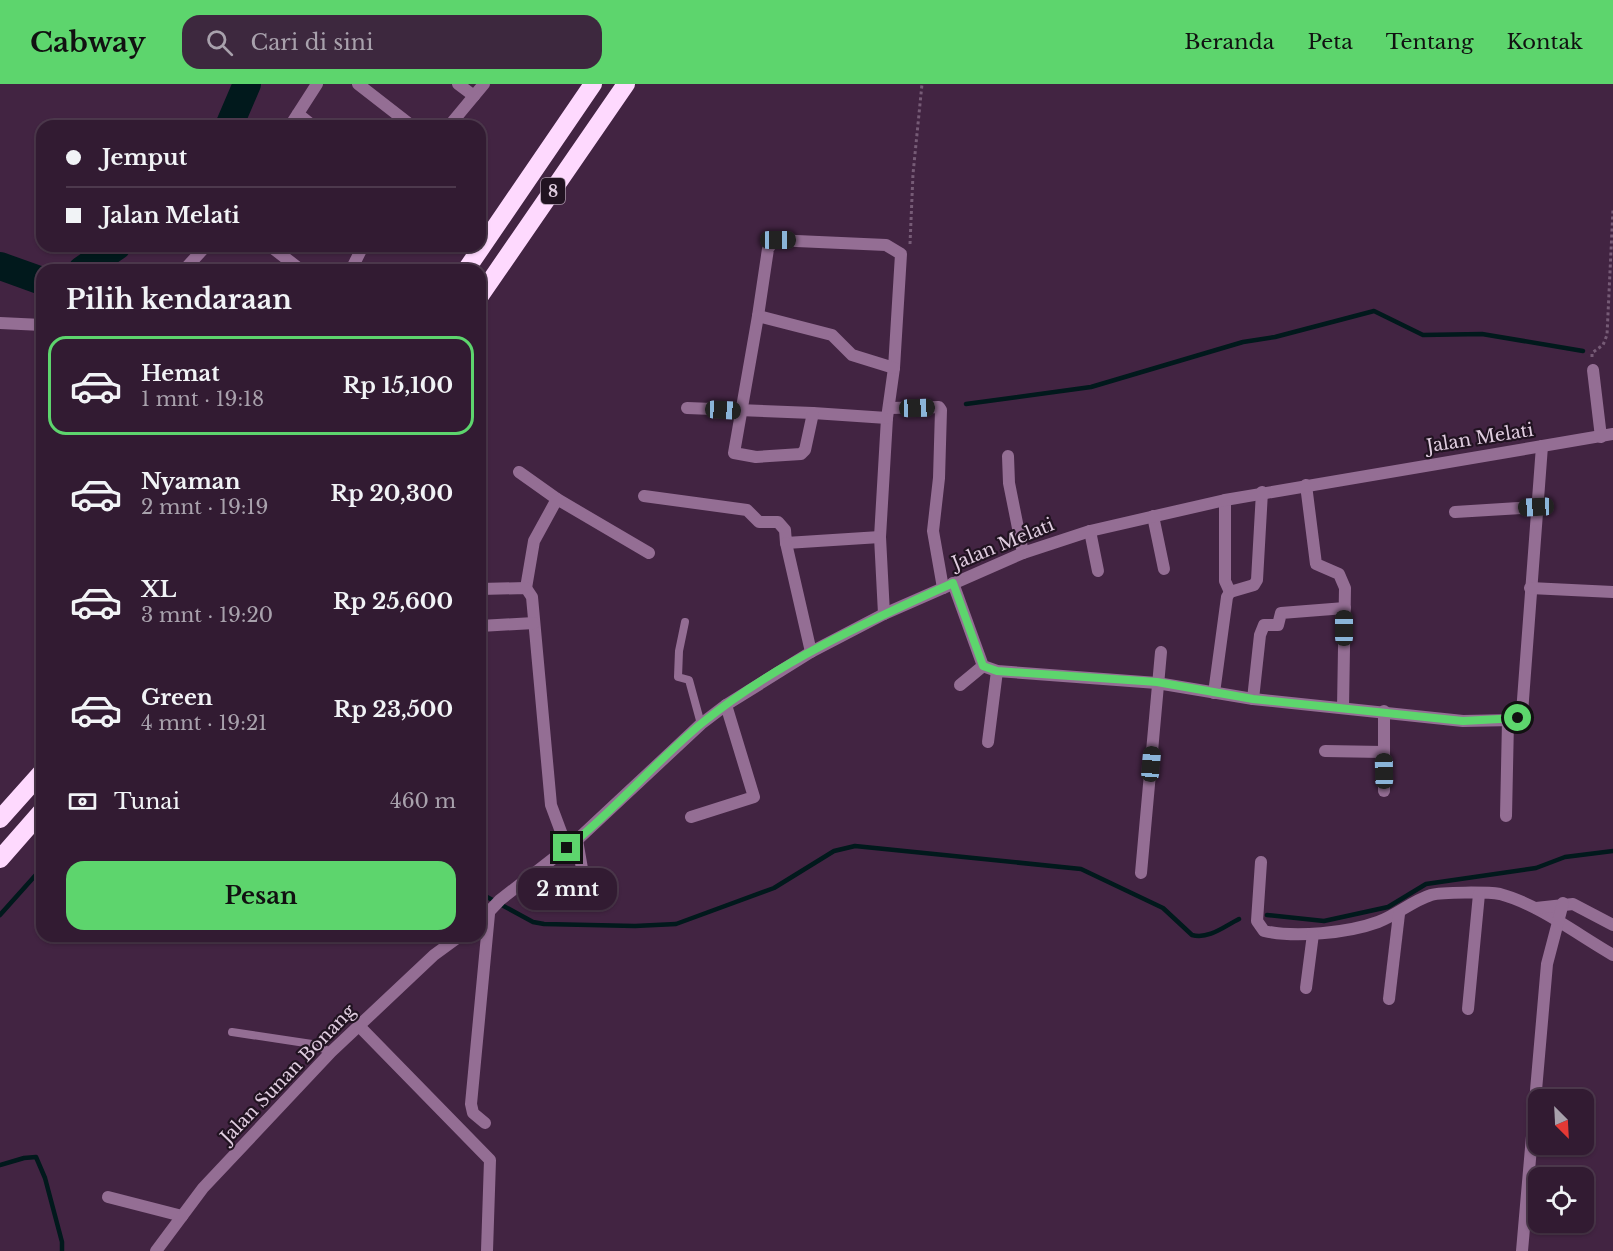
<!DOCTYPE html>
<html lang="id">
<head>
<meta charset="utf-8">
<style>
  body { margin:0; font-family:"Libre Baskerville",serif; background:#3d283e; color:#f1f3f6; height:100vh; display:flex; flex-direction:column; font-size:22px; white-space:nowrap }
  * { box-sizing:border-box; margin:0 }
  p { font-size:20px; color:#a8a1ac }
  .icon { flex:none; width:33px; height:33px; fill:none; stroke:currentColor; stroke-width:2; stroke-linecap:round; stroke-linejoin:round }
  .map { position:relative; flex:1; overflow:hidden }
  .panel { position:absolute; left:36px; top:180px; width:450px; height:678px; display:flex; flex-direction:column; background:#321b32; border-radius:18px; box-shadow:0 2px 4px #0004,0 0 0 2px #4d394d }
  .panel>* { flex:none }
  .hud { position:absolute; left:36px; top:36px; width:450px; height:132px; border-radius:18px; box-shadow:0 2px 4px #0004,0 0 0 2px #4d394d; display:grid; align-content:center; height:132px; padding:0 30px; background:#321b32 }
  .needle { width:39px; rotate:156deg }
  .controls { position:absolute; left:1528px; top:1005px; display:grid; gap:12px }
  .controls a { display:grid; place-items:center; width:66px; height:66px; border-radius:12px; background:#321b32; box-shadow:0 2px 4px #0004,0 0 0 2px #4d394d; font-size:30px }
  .end { position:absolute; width:27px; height:27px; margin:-14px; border:8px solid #5dd56d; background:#111; box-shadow:0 0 0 3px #111 }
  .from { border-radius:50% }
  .bubble { position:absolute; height:42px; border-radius:18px; background:#321b32; box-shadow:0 2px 4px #0004,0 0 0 2px #4d394d; font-size:20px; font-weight:700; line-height:42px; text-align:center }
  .car { position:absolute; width:18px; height:36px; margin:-18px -9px; border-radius:8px; box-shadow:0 0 4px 2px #0007; background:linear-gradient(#222 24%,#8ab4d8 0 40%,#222 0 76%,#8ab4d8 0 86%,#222 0) }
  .hud b { display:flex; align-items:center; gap:21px; height:57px; font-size:22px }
  .hud b+b { border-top:2px solid #4d394d }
  .hud i { width:15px; height:15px; background:#f1f3f6 }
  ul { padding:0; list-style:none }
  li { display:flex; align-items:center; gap:18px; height:99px; margin:0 12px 9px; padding:0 18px; border:3px solid transparent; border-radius:18px }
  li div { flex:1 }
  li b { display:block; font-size:22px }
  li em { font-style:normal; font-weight:700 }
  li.on { border-color:#5dd56d }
  li>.icon { width:54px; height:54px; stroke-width:1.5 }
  h2 { padding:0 30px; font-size:27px; line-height:72px }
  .pay { display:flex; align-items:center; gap:15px; height:66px; padding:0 30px; font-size:22px }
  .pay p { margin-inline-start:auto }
  .primary-button { display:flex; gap:12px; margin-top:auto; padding:12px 30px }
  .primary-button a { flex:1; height:69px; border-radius:18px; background:#5dd56d; color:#111; font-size:24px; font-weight:700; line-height:69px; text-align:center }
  header { display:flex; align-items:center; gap:36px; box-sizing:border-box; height:84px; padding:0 30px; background:#5dd56d; color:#111 }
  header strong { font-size:28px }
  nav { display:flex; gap:33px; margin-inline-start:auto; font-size:21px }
  .search { width:420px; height:54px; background:#3d283e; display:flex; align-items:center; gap:15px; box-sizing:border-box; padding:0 21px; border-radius:18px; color:#a8a1ac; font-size:22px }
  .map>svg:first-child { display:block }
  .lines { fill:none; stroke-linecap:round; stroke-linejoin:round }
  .stream { stroke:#01191c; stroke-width:4.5 }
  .river { stroke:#01191c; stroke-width:28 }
  .path { stroke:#765b76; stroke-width:3; stroke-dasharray:3 3; stroke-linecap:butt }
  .lane { stroke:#946e94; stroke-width:8 }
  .street { stroke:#946e94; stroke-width:12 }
  .highway { stroke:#fed9fe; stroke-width:18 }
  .route { stroke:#5dd56d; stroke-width:8 }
  .labels { text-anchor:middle; stroke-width:4.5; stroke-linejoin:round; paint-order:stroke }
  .shield { fill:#211321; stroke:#a795a7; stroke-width:1.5 }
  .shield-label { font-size:16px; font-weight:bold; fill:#e0cde0 }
  .street-label { font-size:18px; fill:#e0cde0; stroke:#211321 }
</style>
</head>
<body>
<header>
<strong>Cabway</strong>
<div class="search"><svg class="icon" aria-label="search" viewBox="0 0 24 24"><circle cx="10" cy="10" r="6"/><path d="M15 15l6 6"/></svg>Cari di sini</div>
<nav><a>Beranda</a><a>Peta</a><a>Tentang</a><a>Kontak</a></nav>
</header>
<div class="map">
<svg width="1613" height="1167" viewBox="0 0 1613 1167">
  <rect width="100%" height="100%" fill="#422442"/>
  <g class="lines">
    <g class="stream">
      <polyline points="966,320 1091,303 1243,258 1275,253 1374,227 1423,251 1482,250 1583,267"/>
      <path d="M480,813H487L533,838L544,840L635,842L676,840L774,804L834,767L855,762L1081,785L1163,824L1192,851C1208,856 1225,842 1239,835"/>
      <polyline points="0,831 42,784"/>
      <polyline points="1267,831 1324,837 1388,823 1426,800 1536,784 1565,773 1613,767"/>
      <polyline points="0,1081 24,1074 36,1073 45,1094 62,1158 62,1167"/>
    </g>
    <g class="river">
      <polyline points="229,42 247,0"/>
      <polyline points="0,182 42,197"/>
      <polyline points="82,186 117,162"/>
    </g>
    <g class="path">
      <polyline points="910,160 913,90 922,0"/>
      <polyline points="1592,273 1592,269 1603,261 1607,251 1613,125"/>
    </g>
    <g class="lane">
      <polyline points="685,538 679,567 678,593 689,596 701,640"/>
      <polyline points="232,948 312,960 331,968"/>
    </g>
    <g class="street">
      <polyline points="358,0 412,42"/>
      <polyline points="458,0 474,12"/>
      <polyline points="298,30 313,42"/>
      <polyline points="290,42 317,0"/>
      <polyline points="449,42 484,0"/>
      <polyline points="270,162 301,186"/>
      <polyline points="184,186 206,162"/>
      <polyline points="351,186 363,162"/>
      <polyline points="758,232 768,165 774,156 886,161 901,170 894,284 887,334 880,453 884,530"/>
      <polyline points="0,239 42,241"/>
      <polyline points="1593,286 1601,353"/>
      <polyline points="687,324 813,329 887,334"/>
      <polyline points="889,324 939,323 941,326 939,394 933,447 943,504"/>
      <polyline points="813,329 805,366 801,370 756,373 734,369 758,232 832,251 852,271 894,284"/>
      <polyline points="1008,372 1009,399 1023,469"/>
      <polyline points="519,388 557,415"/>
      <polyline points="1306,401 1316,480 1339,490 1345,504 1343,624"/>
      <polyline points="644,412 747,426 759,438 778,438 785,446 786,459 880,453"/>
      <polyline points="1225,416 1225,497 1230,508"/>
      <polyline points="1455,428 1536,423"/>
      <polyline points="1153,432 1164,485"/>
      <polyline points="1090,447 1098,487"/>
      <polyline points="786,459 811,568"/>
      <polyline points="953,499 983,582 997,587 1157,599 1253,615 1463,637 1514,636 1522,629 1542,362"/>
      <polyline points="526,504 534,457 557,415 649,469"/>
      <polyline points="1530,504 1613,508"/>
      <polyline points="480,505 526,504 532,513 551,721 567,764"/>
      <polyline points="480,542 534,539"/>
      <polyline points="960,601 983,582"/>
      <polyline points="1214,609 1227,513 1230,508 1254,501 1257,496 1262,408"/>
      <polyline points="1253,615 1260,551 1264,541 1278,541 1281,529 1345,524"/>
      <polyline points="1384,627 1384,707"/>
      <polyline points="988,658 997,587"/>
      <polyline points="1325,667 1383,668"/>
      <polyline points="1506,732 1508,637"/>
      <polyline points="691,733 754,713 726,621"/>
      <polyline points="577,756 584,796"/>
      <path d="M1261,778L1257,837L1264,847C1295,854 1348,849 1378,838C1397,831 1412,817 1431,811C1442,808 1488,808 1500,810C1538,820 1578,851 1613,871"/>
      <polyline points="1141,789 1161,568"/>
      <polyline points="1536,824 1573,820 1613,841"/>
      <polyline points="480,837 500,816 577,756 701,640 726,621 811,568 884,530 1023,469 1090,447 1225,416 1613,350"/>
      <polyline points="1306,904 1313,850"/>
      <polyline points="1389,915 1399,830"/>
      <polyline points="1468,925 1479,810"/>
      <polyline points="359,942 490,1076 487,1167"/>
      <polyline points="485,1039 473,1029 471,1020 489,830"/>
      <polyline points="108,1113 182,1132"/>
      <polyline points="156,1167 203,1104 331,968 434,871 460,852"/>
      <polyline points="1522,1167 1547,880 1563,819"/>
    </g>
    <g class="highway">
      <polyline points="466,186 593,0"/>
      <polyline points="480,212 626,0"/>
      <polyline points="0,735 42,688"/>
      <polyline points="0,775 42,727"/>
    </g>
  </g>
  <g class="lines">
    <path class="route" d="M567,764C615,726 655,678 702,639C776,579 866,538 953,499L983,582L997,587L1157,598L1253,615L1463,637L1518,634"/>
  </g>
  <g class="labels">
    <rect class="shield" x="541" y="94" width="24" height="26" rx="4.5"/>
    <g class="shield-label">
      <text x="553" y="113">8</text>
    </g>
    <g class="street-label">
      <text transform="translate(1480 354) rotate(-9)" y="6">Jalan Melati</text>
      <text transform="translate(1003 460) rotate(-22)" y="6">Jalan Melati</text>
      <text transform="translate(288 990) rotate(-46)" y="6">Jalan Sunan Bonang</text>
    </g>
  </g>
</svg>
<div class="controls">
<a><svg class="needle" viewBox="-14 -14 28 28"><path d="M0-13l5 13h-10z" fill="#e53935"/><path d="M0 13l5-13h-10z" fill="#a8a1ac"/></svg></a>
<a><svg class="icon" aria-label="locate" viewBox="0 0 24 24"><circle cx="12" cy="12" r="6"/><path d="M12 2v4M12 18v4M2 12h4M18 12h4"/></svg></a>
</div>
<i class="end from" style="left:1518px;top:634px"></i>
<i class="end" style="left:567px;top:764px"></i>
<div class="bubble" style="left:518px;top:784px;width:99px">2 mnt</div>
<i class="car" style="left:778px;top:156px;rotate:90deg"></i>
<i class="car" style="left:917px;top:324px;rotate:88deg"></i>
<i class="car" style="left:723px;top:326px;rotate:93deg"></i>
<i class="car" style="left:1536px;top:423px;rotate:267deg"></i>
<i class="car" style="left:1344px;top:544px;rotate:0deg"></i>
<i class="car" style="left:1151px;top:680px;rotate:5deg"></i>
<i class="car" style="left:1384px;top:687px;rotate:359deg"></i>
<div class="hud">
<b><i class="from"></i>Jemput</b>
<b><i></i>Jalan Melati</b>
</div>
<section class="panel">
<h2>Pilih kendaraan</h2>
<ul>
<li class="on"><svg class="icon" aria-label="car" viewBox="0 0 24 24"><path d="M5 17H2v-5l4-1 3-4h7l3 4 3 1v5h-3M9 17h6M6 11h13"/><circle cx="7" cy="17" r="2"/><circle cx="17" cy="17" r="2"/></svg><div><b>Hemat</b><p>1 mnt · 19:18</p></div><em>Rp 15,100</em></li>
<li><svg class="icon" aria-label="car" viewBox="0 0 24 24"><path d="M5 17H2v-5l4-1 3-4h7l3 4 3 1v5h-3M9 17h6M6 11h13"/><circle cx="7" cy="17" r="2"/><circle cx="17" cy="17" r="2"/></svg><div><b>Nyaman</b><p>2 mnt · 19:19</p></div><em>Rp 20,300</em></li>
<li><svg class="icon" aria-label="car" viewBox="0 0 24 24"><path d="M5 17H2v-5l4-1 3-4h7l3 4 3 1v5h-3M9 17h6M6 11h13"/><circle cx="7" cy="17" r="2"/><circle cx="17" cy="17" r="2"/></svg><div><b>XL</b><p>3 mnt · 19:20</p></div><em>Rp 25,600</em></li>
<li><svg class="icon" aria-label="car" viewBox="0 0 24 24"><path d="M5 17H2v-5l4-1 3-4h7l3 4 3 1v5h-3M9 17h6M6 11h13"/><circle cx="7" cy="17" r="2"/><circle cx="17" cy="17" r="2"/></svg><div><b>Green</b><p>4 mnt · 19:21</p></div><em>Rp 23,500</em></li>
</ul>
<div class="pay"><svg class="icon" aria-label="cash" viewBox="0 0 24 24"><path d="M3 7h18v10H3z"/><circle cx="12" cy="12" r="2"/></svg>Tunai<p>460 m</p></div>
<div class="primary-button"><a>Pesan</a></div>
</section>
</div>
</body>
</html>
